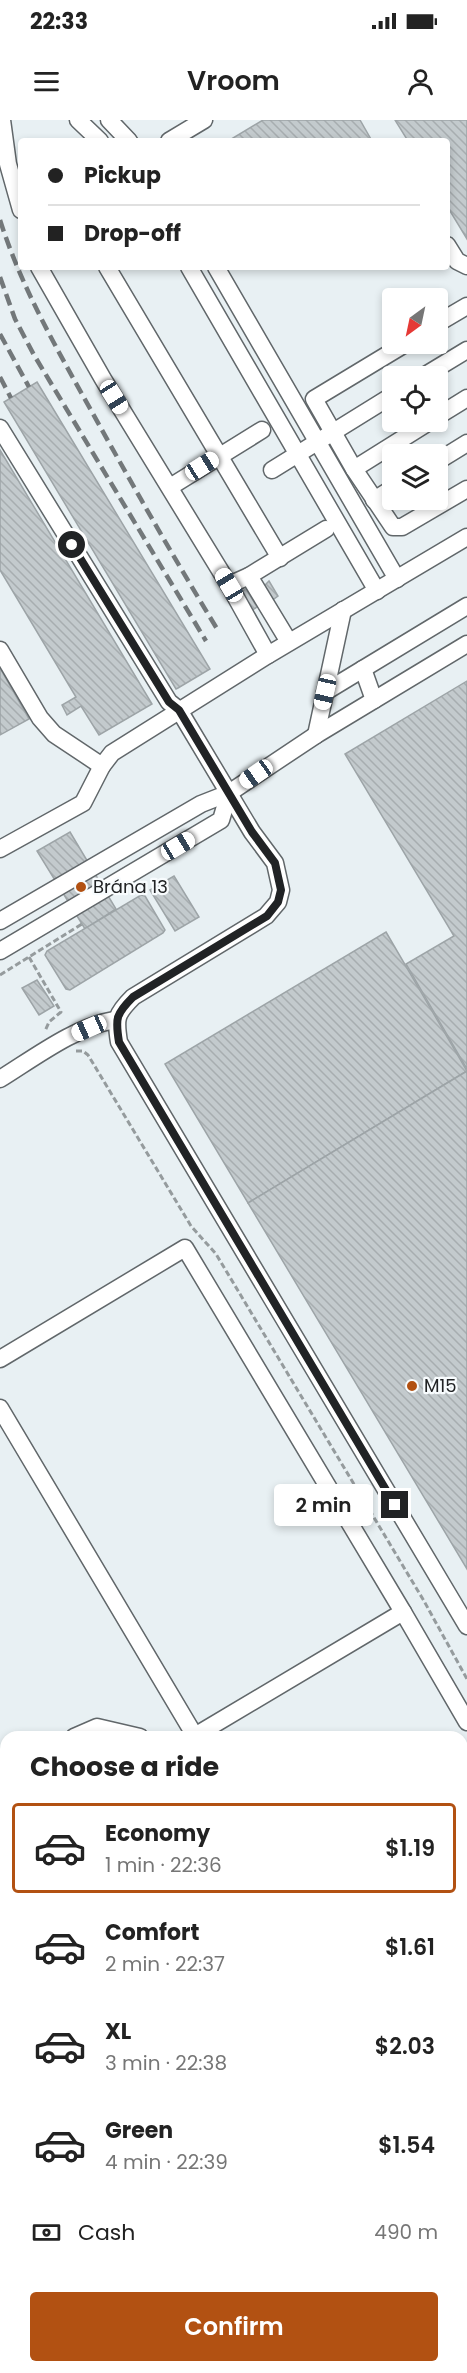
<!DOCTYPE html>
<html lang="en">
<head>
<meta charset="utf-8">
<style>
  body { margin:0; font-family:Poppins,sans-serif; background:#f2f2f2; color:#222; height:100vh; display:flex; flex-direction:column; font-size:22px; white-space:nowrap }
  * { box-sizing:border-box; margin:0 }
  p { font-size:20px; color:#767676 }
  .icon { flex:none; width:33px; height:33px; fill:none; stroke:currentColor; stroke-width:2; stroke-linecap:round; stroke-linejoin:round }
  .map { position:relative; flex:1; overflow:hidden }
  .drawer { position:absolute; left:0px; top:1611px; width:468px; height:642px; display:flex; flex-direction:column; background:#fff; border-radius:18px 18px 0 0; box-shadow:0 3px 9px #0003 }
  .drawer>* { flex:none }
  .banner { position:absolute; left:18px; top:18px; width:432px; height:132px; border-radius:6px; box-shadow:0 3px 9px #0003; display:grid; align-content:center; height:132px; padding:0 30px; background:#fff }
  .needle { width:39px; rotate:213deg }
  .controls { position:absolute; left:382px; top:168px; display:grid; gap:12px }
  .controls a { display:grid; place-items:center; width:66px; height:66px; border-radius:6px; background:#fff; box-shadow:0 3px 9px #0003; font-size:30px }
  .end { position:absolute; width:27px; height:27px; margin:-14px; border:8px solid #212325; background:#fff; box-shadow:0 0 0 3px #fff }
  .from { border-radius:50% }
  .bubble { position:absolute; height:42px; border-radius:6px; background:#fff; box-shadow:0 3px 9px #0003; font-size:20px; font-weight:600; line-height:42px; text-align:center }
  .car { position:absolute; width:18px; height:36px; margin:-18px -9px; border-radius:8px; box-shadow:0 0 4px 2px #0007; background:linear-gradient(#fff 24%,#345 0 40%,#fff 0 76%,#345 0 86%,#fff 0) }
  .banner b { display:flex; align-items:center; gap:21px; height:57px; font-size:22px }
  .banner b+b { border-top:2px solid #e0e0e0 }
  .banner i { width:15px; height:15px; background:#222 }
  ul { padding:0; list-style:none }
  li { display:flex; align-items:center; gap:18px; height:90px; margin:0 12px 9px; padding:0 18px; border:3px solid transparent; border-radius:6px }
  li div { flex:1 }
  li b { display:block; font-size:22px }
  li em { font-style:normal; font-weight:600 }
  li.selected { border-color:#b25112 }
  li>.icon { width:54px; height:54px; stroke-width:1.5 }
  h2 { padding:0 30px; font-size:27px; line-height:72px }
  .pay { display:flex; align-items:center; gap:15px; height:66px; padding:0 30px; font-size:22px }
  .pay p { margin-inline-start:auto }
  .action { display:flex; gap:12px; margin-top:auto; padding:12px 30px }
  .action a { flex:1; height:69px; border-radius:6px; background:#b25112; color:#fff; font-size:24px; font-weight:600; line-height:69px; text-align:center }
  .status { display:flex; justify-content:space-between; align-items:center; height:42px; padding:0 30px; background:#fff; direction:ltr }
  .status svg { height:16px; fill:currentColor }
  header { display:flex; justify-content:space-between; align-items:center; height:78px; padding:0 30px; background:#fff; font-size:27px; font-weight:600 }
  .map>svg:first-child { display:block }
  .grass { fill:url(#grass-tufts) }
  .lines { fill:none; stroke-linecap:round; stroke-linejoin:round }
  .stream { stroke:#2782a4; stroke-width:5 }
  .building { fill:url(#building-back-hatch); stroke:#9da4a7; stroke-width:1.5 }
  .minor-casing { stroke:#61676a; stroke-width:19 }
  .major-casing { stroke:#cacacb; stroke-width:23 }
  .path { stroke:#959b9d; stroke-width:3; stroke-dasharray:6 3; stroke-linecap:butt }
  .minor { stroke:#fff; stroke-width:16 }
  .major { stroke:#ebaa87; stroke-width:21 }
  .rail { stroke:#73787a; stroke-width:4.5; stroke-dasharray:12 6; stroke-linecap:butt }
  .route { stroke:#212325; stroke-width:8 }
  .poi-dot { fill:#b25112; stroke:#f8fcfe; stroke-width:2 }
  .labels { text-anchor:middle; stroke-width:4.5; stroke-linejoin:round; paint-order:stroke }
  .poi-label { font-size:18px; fill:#212325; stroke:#f8fcfe; text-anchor:start }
</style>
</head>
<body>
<div class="status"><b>22:33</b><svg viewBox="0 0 49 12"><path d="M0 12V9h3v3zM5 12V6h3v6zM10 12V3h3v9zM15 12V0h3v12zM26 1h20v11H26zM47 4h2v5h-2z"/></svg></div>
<header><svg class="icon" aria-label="menu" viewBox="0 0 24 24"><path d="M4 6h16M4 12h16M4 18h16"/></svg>Vroom<svg class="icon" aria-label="person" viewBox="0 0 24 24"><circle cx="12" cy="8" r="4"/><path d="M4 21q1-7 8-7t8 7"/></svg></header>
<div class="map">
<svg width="467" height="2253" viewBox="0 0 467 2253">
  <defs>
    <pattern id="grass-tufts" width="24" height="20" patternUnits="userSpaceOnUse" patternTransform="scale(1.5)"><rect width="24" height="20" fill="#81d7fe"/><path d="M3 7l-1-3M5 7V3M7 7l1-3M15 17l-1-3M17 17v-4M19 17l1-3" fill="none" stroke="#6fb8da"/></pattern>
    <pattern id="building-back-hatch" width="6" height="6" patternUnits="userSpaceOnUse" patternTransform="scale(1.5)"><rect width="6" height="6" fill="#c3cacd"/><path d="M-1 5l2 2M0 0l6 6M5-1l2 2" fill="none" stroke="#a7adb0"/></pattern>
  </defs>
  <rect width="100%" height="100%" fill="#e8f0f3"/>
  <g class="grass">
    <polygon points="0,1862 6,1872 6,2003 0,1993"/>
    <polygon points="149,2247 225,2247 228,2253 153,2253"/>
  </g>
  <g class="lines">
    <g class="stream">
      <polyline points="0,1970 6,1980"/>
      <polyline points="0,2062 6,2072"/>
      <polyline points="157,2247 161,2253"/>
    </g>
  </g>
  <g class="building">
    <polygon points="263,0 360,0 372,21 228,21"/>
    <polygon points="395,0 467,0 467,119 447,86 447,21 408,21"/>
    <polygon points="37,262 210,549 178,568 176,569 4,282"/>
    <polygon points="0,330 152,584 99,615 81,586 67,595 62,585 76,577 0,450"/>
    <polygon points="269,461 278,476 274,479 271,478 264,466"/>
    <polygon points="246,469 257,487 251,491 240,472"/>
    <polygon points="0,548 29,599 0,615"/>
    <polygon points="467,561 467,949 406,844 454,816 345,634"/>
    <polygon points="70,712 116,789 85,809 37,731"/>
    <polygon points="174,756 199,797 175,811 150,770"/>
    <polygon points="141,775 145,776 165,810 163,813 70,870 66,869 45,835 47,831"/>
    <polygon points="386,812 467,951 248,1083 165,944"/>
    <polygon points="37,860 54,886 39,895 22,868"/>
    <polygon points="467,951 467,1449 248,1083"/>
    <polygon points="467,2053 467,2131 462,2127 462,2056"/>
    <polygon points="6,2231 6,2247 45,2247 49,2253 0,2253 0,2235"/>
  </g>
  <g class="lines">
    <defs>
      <g id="minor">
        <polyline points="2,0 8,44 21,90"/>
        <polyline points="78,0 100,21"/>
        <polyline points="109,0 129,21"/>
        <polyline points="169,21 204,0"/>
        <polyline points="447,125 457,141 467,146"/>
        <polyline points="39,147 103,259 229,465 268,535"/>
        <polyline points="107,147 280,438"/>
        <polyline points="189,147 377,471"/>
        <polyline points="216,147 397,459"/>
        <polyline points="438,203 467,186"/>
        <polyline points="405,224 314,279 354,349 393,407 402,407 467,369"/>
        <polyline points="424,256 467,230"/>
        <polyline points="438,296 467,278"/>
        <path d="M0,308L169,582L179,590L252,712L275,743L281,770L278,782L266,796L133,877C116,894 115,898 119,922L467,1506"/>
        <polyline points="438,341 467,323"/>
        <polyline points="354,349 429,302"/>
        <polyline points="272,350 393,275"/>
        <polyline points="170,367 262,310"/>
        <polyline points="374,380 393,368"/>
        <polyline points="249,456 289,522"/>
        <polyline points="229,465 249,456 326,409"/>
        <polyline points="0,530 40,598 54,614 102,646"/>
        <polyline points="363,549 374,580"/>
        <polyline points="325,572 467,486"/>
        <polyline points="316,615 343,490"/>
        <polyline points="0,729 83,683 102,646 112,633 268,535 467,417"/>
        <polyline points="0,801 201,684 229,673 316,615 467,524"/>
        <polyline points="0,831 221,700 229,673"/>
        <path d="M0,959C34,938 76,906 115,900"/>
        <polyline points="0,1239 185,1128 403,1492"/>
        <polyline points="0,1288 195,1616"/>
        <polyline points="74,1617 97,1607 140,1617"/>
        <polyline points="193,1617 403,1492 467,1602"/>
        <polyline points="0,1661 6,1657"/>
        <polyline points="462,1685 467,1682"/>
        <polyline points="0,1687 6,1684"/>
        <polyline points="0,1793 6,1803"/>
        <polyline points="0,2149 6,2159"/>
        <polyline points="462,2167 467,2164"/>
        <polyline points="60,2247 63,2253"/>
        <polyline points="269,2247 273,2253"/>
        <polyline points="404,2247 407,2253"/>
        <polyline points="318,2253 328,2247"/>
      </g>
      <g id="major">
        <polyline points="0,1839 6,1849"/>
        <polyline points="0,2016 6,2027"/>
        <polyline points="137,2247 140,2253"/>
        <polyline points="239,2247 243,2253"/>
      </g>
    </defs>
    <use href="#minor" class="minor-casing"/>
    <use href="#major" class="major-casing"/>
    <g class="path">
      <polyline points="29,837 61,892 49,902 45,911"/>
      <polyline points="0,855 82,804"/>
      <polyline points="76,931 83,931 88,935 191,1106 216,1134 424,1481 467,1559"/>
    </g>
    <use href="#minor" class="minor"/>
    <use href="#major" class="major"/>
    <g class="rail">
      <path d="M0,100C22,169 57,229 92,292C133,366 175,440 219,512"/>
      <polyline points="0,157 15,199 34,235 206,521"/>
      <polyline points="0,214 29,267"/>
      <polyline points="0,257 11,278"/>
    </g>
  </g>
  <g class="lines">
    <path class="route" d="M72,425L169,582L179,590L252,712L275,743L281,770L278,782L267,796L133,877C116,894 115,898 119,922L395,1385"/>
  </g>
  <g class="poi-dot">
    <circle cx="81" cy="767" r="6"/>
    <circle cx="412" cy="1266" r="6"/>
  </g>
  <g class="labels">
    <g class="poi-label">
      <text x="93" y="773">Brána 13</text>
      <text x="424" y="1272">M15</text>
    </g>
  </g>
</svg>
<div class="controls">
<a><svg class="needle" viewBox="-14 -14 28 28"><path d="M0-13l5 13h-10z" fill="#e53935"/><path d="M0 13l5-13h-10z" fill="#767676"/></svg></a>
<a><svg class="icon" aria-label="locate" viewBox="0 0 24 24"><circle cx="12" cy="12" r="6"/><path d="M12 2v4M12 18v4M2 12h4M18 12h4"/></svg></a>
<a><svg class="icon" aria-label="layers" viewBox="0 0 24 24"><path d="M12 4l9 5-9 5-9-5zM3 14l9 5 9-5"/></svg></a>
</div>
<i class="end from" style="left:72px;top:425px"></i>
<i class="end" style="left:395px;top:1385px"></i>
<div class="bubble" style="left:274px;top:1364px;width:99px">2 min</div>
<i class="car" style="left:114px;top:277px;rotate:148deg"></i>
<i class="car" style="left:202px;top:346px;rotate:58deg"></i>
<i class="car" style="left:229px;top:465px;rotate:329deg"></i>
<i class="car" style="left:325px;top:572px;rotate:193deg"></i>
<i class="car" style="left:256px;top:654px;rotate:235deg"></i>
<i class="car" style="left:178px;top:726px;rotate:59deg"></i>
<i class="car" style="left:89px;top:908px;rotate:246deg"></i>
<div class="banner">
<b><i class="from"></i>Pickup</b>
<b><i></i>Drop-off</b>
</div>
<section class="drawer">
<h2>Choose a ride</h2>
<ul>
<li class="selected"><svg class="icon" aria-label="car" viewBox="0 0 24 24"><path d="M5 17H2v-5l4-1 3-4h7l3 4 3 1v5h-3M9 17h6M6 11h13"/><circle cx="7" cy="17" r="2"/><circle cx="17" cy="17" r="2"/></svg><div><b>Economy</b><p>1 min · 22:36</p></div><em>$1.19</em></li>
<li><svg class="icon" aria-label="car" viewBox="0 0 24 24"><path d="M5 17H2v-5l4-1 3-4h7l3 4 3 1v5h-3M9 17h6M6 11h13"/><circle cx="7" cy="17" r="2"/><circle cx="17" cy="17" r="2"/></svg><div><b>Comfort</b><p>2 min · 22:37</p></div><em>$1.61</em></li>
<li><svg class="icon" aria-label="car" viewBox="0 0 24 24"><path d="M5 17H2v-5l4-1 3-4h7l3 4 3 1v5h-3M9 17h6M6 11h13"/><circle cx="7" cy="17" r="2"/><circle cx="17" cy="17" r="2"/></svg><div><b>XL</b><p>3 min · 22:38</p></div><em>$2.03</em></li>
<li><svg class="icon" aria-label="car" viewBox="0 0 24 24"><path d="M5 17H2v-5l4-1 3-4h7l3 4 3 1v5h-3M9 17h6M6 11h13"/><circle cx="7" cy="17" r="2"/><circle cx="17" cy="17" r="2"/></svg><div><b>Green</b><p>4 min · 22:39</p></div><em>$1.54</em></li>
</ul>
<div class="pay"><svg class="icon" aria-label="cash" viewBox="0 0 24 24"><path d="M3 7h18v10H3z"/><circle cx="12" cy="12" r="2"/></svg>Cash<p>490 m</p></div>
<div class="action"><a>Confirm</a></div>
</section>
</div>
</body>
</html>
